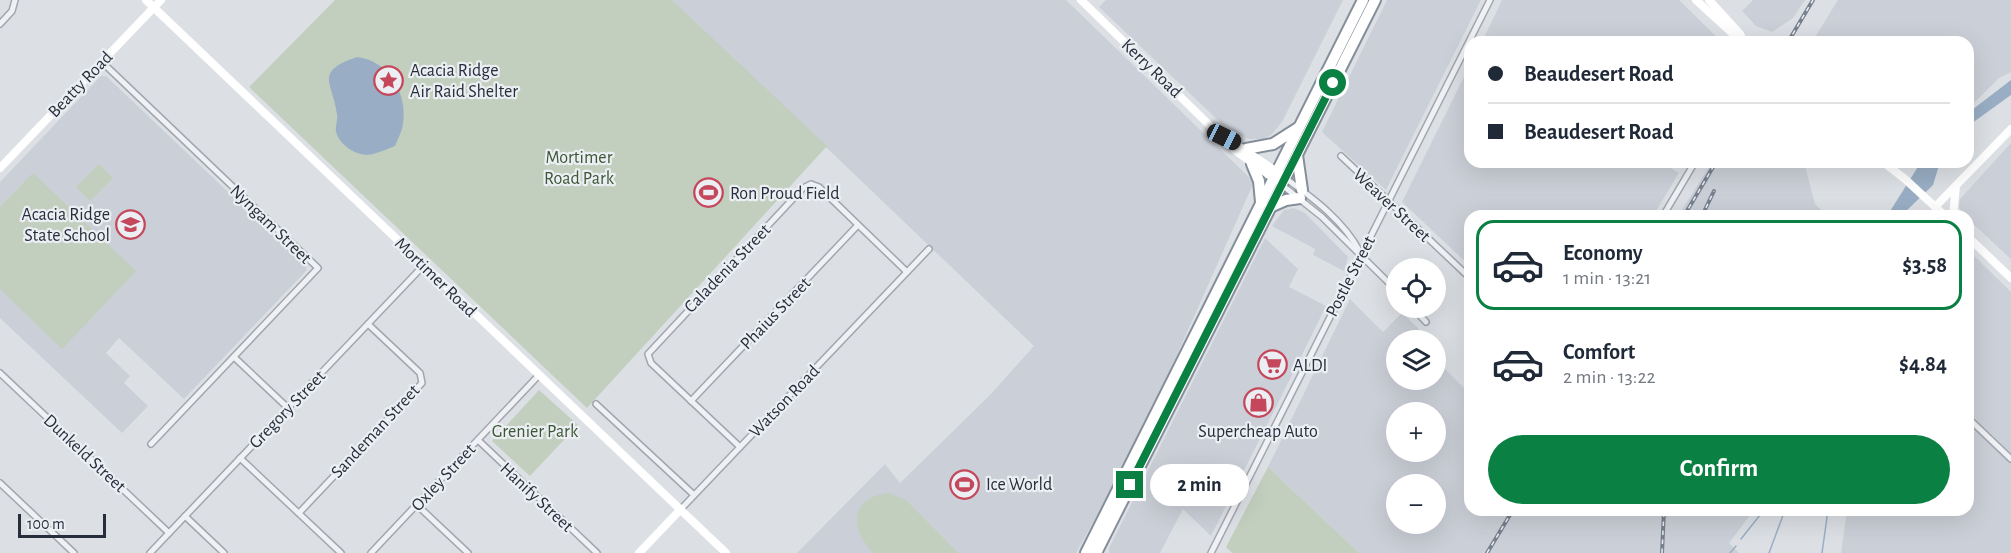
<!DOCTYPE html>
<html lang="en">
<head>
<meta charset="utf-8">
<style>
  body { margin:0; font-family:"Alegreya Sans",sans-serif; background:#f6f6f7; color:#1f2937; height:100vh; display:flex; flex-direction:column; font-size:22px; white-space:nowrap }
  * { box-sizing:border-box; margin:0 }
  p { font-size:20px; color:#747a83 }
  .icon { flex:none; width:33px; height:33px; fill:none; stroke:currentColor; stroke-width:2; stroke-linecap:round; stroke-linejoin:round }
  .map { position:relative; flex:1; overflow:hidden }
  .details { position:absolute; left:1464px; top:210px; width:510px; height:306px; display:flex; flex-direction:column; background:#fff; border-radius:18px; box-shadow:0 6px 24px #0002 }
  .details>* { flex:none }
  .banner { position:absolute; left:1464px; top:36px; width:510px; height:132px; border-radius:18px; box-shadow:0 6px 24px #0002; display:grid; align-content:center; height:132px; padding:0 24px; background:#fff }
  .buttons { position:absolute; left:1386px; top:258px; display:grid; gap:12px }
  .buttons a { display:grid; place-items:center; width:60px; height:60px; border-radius:50%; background:#fff; box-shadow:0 6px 24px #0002; font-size:30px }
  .scale { position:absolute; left:18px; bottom:15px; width:88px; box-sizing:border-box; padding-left:6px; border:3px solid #272e3b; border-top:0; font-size:16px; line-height:21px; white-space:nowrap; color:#272e3b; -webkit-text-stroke:4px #ebeff3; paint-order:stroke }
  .end { position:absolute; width:27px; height:27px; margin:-14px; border:8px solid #0b8043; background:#fff; box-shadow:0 0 0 3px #fff }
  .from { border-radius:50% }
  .bubble { position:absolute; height:42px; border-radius:21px; background:#fff; box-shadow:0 6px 24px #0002; font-size:20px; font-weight:600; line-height:42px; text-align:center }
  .car { position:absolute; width:18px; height:36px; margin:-18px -9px; border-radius:8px; box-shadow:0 0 4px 2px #0007; background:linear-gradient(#222 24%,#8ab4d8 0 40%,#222 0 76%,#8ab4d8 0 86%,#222 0) }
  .banner b { display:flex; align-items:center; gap:21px; height:57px; font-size:22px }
  .banner b+b { border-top:2px solid #e0e1e3 }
  .banner i { width:15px; height:15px; background:#1f2937 }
  ul { padding:10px 0 0; list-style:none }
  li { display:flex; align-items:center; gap:18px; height:90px; margin:0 12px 9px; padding:0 12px; border:3px solid transparent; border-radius:18px }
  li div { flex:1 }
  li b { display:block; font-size:22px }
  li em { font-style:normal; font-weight:600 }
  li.current { border-color:#0b8043 }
  li>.icon { width:54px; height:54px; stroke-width:1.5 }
  .cta { display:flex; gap:12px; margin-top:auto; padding:12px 24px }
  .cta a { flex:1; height:69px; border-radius:36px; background:#0b8043; color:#fff; font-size:24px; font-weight:600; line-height:69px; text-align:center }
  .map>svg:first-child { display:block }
  .built { fill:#cbcfd7; fill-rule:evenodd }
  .green { fill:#c2cfbe }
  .water { fill:#99aec4 }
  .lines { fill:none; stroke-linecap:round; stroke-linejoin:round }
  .stream { stroke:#99aec4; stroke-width:1.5 }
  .street-casing { stroke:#a2a7af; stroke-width:8 }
  .highway-casing { stroke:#858e9b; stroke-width:14 }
  .street { stroke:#eff1f4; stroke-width:5 }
  .secondary { stroke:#fff; stroke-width:8 }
  .highway { stroke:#fff; stroke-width:10 }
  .rail-casing { stroke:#77808e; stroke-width:4 }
  .rail { stroke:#ebeff3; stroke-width:1.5; stroke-dasharray:4.5; stroke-linecap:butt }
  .route { stroke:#0b8043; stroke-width:8 }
  .labels { text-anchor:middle; stroke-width:4.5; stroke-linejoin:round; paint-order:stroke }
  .street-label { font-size:18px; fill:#272e3b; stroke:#ebeff3 }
  .poi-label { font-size:18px; fill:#272e3b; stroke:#ebeff3; text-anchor:start }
  .park-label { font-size:18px; fill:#3c5635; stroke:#ebeff3 }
</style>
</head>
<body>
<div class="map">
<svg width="2011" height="553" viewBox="0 0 2011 553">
  <rect width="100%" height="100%" fill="#dce0e5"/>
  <g class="built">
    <polygon points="672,0 1066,0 1254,182 1138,442 1076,553 797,553 885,464 900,483 990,395 1034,346"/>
    <polygon points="1106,0 1343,0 1282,122 1271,135 1263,139 1248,139 1223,125 1099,7"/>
    <polygon points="1387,0 1481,0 1386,190 1322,132"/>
    <polygon points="1502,0 1679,0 1722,42 1482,42"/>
    <polygon points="1753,0 1805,0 1793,18 1772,32 1756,26 1742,11"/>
    <polygon points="1838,0 2011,0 2011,72 1999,78 1968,109 1968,42 1812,42"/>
    <polygon points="1470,65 1470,162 1660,162 1679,173 1653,216 1470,216 1470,266 1402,202"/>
    <polygon points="101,76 106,76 306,266 306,271 184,399 119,338 106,353 130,376 124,383 148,406 122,433 0,318 0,182"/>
    <polygon points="2011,143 2011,259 1968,219 1968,216 1962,213 1959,207 1960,199"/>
    <polygon points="1712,162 1804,162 1815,204 1827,216 1678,216"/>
    <polygon points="1294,208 1305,213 1348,257 1344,271 1313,255 1315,249 1272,226 1284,210"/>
    <polygon points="1265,238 1298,269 1289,287 1326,306 1296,367 1211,536 1183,509 1160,553 1109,553 1109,548"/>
    <polygon points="1968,250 2011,292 2011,553 1841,553 1847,510 1968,510"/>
    <path d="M1350,299L1383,332L1402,313L1418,328L1423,340H1396V380H1436V360L1470,394V510H1754L1729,543L1739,553H1359L1268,467ZM1396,412H1436V452H1396ZM1396,484H1436V524H1396Z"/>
  </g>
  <g class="green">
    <polygon points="335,0 672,0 827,146 587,408 249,87"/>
    <polygon points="99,164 113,178 90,201 76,187"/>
    <polygon points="33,173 136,271 62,349 0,289 0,207"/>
    <polygon points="539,390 578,425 530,476 492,441"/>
    <polygon points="1268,467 1359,553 1232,553 1226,547"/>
    <path d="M889,493L906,500L958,553H873C849,528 850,497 889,493Z"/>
  </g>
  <g class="water">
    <path d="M357,57C388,60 408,93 403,124C402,131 398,139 395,146C387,149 381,152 373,154C359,158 340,146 336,132C335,126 338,120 337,114C333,82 313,72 357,57Z"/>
    <polygon points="2011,80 2011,95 1968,126 1968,113"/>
    <polygon points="1921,162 1940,162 1933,185 1901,216 1887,216"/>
  </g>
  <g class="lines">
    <g class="stream">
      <polyline points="1741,539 1764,510"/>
      <polyline points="1730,553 1736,546"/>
      <polyline points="1769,553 1785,510"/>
      <polyline points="1822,553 1828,510"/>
    </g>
    <defs>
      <g id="street">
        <polyline points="0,24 12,11 15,0"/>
        <polyline points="102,62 318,268 151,444"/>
        <polyline points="1341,156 1470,278"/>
        <path d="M1285,178C1313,198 1344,221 1360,252"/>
        <polyline points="1282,185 1322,217 1396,290"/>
        <polyline points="1663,216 1695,162"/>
        <polyline points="1413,308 1426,322"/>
        <polyline points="234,357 288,408"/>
        <polyline points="0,373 169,533"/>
        <polyline points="691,401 858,225"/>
        <polyline points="596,404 694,495"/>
        <polyline points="1968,418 2011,459"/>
        <polyline points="478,440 597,553"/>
        <polyline points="740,447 651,363 648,354 803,188 811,184 819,187 907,272"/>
        <polyline points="240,458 341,553"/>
        <polyline points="0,483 74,553"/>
        <polyline points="417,505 468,553"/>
        <polyline points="681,509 929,249"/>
        <polyline points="299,513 422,383 420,373 368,324"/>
        <polyline points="185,516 224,553"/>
        <polyline points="150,553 424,265"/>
        <polyline points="371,553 539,375"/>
        <polyline points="1211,553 1490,0"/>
      </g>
      <g id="highway">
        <polyline points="1246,149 1273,144 1298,128"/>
        <polyline points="1297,155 1302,190"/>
        <polyline points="1252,164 1259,181 1261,202"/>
        <polyline points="1270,207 1286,200 1300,198"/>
        <polyline points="1086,553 1363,0"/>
        <polyline points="1096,553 1375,0"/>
      </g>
    </defs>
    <use href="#street" class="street-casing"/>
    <use href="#highway" class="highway-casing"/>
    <use href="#street" class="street"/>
    <g class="secondary">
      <polyline points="146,0 726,553"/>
      <polyline points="1081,0 1236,151 1276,180"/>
      <polyline points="1696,0 1742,42"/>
      <polyline points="1709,0 1740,34 1744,42"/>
      <polyline points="1228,139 1280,174"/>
      <polyline points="1883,162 1905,179 1945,216"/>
      <polyline points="0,168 161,0"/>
      <polyline points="1935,207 2011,129"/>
      <polyline points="1953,216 1956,186"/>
      <polyline points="1968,237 2011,278"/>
      <polyline points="639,553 681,509"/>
    </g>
    <use href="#highway" class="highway"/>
    <defs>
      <g id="rail">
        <polyline points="1788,42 1813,0"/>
        <polyline points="1684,216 1716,162"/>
        <polyline points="1702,216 1714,191"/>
        <polyline points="1487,553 1513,510"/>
        <polyline points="1662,553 1664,510"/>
      </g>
    </defs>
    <use href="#rail" class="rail-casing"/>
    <use href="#rail" class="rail"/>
  </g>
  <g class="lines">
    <polyline class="route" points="1130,485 1333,83"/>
  </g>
  <defs>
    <symbol id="sight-ring" viewBox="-11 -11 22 22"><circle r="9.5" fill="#ebeff3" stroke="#c5475b" stroke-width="1.5"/><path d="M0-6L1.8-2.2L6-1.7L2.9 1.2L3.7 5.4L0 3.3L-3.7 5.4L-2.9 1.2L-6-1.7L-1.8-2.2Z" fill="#c5475b"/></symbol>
    <symbol id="stadium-ring" viewBox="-11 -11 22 22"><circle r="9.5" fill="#ebeff3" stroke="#c5475b" stroke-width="1.5"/><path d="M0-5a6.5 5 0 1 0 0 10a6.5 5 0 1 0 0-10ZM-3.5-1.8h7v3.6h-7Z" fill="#c5475b"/></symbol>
    <symbol id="school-ring" viewBox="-11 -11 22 22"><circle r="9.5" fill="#ebeff3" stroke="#c5475b" stroke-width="1.5"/><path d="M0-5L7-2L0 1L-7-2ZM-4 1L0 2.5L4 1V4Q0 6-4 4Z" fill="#c5475b"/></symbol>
    <symbol id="supermarket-ring" viewBox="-11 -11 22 22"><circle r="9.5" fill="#ebeff3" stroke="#c5475b" stroke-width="1.5"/><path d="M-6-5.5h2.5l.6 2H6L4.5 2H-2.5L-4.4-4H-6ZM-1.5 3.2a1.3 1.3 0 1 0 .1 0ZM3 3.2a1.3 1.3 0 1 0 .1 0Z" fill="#c5475b"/></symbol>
    <symbol id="shop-ring" viewBox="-11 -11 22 22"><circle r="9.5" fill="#ebeff3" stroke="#c5475b" stroke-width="1.5"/><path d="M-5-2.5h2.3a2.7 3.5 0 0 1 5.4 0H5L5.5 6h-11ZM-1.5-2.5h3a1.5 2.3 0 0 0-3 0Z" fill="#c5475b"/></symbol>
  </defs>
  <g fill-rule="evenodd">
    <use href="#sight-ring" x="372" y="64" width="33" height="33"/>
    <use href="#stadium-ring" x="692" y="176" width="33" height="33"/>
    <use href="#school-ring" x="114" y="208" width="33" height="33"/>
    <use href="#supermarket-ring" x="1256" y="348" width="33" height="33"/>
    <use href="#shop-ring" x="1242" y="386" width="33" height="33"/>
    <use href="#stadium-ring" x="948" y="468" width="33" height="33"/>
  </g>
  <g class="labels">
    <g class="street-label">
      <text transform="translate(1152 68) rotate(44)" y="6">Kerry Road</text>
      <text transform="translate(80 84) rotate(-46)" y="6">Beatty Road</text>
      <text transform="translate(1392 205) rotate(43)" y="6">Weaver Street</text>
      <text transform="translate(271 224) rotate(44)" y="6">Nyngam Street</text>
      <text transform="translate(727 268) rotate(-46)" y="6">Caladenia Street</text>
      <text transform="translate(1350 276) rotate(-63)" y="6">Postle Street</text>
      <text transform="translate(436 277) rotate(44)" y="6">Mortimer Road</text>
      <text transform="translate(775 313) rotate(-46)" y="6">Phaius Street</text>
      <text transform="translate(784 401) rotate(-46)" y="6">Watson Road</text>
      <text transform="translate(287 409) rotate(-46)" y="6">Gregory Street</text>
      <text transform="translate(375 431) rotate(-47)" y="6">Sandeman Street</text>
      <text transform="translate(85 453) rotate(43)" y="6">Dunkeld Street</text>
      <text transform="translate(443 477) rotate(-47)" y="6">Oxley Street</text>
      <text transform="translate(537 497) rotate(43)" y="6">Hanify Street</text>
    </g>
    <g class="poi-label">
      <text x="410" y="76">Acacia Ridge<tspan x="410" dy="21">Air Raid Shelter</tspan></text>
      <text x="730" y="199">Ron Proud Field</text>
      <text x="110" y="220" text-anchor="end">Acacia Ridge<tspan x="110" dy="21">State School</tspan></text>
      <text x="1293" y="371">ALDI</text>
      <text x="1258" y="437" text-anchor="middle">Supercheap Auto</text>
      <text x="986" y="490">Ice World</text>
    </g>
    <g class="park-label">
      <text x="579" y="163">Mortimer<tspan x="579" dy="21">Road Park</tspan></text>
      <text x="535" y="437">Grenier Park</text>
    </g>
  </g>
</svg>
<div class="buttons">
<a><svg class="icon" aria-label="locate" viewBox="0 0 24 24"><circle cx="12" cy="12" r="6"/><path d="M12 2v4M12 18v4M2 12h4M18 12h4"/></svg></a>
<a><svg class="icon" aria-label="layers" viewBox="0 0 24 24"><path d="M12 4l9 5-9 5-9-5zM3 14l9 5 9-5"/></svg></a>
<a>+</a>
<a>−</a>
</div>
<div class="scale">100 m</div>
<i class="end from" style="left:1333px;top:83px"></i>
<i class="end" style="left:1130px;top:485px"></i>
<div class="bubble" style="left:1150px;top:464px;width:99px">2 min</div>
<i class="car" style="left:1224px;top:137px;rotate:116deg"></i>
<div class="banner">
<b><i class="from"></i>Beaudesert Road</b>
<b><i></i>Beaudesert Road</b>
</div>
<section class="details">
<ul>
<li class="current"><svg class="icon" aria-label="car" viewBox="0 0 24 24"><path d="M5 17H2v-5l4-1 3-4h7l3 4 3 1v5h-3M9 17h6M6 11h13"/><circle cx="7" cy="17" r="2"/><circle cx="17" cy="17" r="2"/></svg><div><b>Economy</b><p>1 min · 13:21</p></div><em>$3.58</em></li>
<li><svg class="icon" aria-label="car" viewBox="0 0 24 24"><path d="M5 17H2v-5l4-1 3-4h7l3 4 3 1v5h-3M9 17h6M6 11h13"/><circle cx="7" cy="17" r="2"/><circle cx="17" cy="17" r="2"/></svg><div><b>Comfort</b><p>2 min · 13:22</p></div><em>$4.84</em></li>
</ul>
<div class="cta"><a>Confirm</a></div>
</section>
</div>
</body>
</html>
